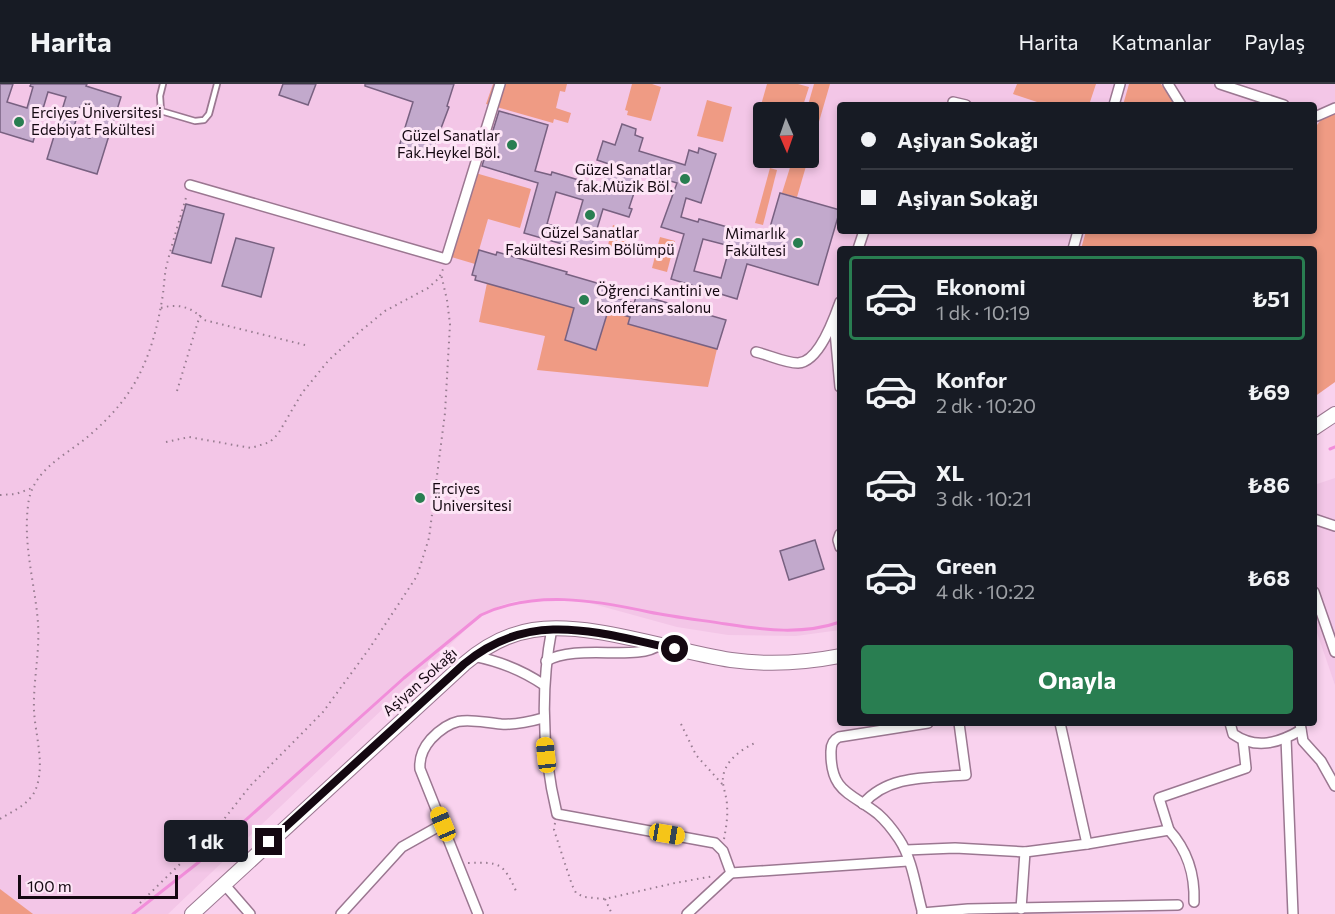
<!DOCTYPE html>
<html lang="tr">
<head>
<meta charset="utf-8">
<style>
  body { margin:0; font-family:Commissioner,sans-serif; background:#20242c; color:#f1f3f6; height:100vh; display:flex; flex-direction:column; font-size:22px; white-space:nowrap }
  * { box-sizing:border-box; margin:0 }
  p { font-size:20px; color:#9ea1a6 }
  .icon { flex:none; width:33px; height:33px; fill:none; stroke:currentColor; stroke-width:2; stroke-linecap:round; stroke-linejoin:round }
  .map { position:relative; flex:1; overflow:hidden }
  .details { position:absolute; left:837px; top:162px; width:480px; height:480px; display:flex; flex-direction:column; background:#171b24; border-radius:6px; box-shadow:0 3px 9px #0003 }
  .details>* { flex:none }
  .guide { position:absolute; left:837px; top:18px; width:480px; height:132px; border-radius:6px; box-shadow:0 3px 9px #0003; display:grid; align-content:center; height:132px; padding:0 24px; background:#171b24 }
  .needle { width:39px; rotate:178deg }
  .tools { position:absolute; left:753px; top:18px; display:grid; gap:12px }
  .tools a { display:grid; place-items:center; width:66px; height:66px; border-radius:6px; background:#171b24; box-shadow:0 3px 9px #0003; font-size:30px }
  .scale { position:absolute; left:18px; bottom:15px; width:160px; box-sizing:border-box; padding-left:6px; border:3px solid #140811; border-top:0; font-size:16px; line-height:21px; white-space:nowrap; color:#140811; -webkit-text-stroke:4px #fde5f6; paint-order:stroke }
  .end { position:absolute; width:27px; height:27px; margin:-14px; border:8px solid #140811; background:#fff; box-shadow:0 0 0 3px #fff }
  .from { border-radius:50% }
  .bubble { position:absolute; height:42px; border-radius:6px; background:#171b24; box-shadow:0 3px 9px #0003; font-size:20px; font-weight:700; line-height:42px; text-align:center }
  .car { position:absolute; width:18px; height:36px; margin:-18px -9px; border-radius:8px; box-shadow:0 0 4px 2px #0007; background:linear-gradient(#f5c518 24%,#345 0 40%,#f5c518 0 76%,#345 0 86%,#f5c518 0) }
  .guide b { display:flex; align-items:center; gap:21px; height:57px; font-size:22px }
  .guide b+b { border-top:2px solid #363941 }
  .guide i { width:15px; height:15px; background:#f1f3f6 }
  ul { padding:10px 0 0; list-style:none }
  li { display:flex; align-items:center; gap:18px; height:84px; margin:0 12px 9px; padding:0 12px; border:3px solid transparent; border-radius:6px }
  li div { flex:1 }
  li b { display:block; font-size:22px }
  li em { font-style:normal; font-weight:700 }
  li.selected { border-color:#297e51 }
  li>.icon { width:54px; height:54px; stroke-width:1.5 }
  .button { display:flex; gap:12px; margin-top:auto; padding:12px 24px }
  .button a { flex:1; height:69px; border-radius:6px; background:#297e51; color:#fff; font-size:24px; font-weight:700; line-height:69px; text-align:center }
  header { display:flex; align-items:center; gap:36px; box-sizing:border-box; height:84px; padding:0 30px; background:#171b24; border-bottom:2px solid #363941 }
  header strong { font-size:28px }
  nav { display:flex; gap:33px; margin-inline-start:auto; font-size:21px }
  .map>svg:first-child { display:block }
  .built { fill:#f3c6e7; fill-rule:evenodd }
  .green { fill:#ef9b84 }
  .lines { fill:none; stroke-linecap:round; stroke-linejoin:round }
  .stream { stroke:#f18eda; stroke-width:3 }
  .building { fill:#c2a9cc; stroke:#786181; stroke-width:1.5; fill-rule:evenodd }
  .lane-casing { stroke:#9b7791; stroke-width:8 }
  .street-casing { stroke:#9b7791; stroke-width:12 }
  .secondary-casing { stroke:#9b7791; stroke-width:16 }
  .path { stroke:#977c90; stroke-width:2; stroke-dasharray:1.5 4.5; stroke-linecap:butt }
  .lane { stroke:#fff; stroke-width:4.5 }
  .street { stroke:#fff; stroke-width:9 }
  .secondary { stroke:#fff; stroke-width:14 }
  .route { stroke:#140811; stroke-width:8 }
  .poi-dot { fill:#297e51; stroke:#fde5f6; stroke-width:2 }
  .labels { text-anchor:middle; stroke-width:6; stroke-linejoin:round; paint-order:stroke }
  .poi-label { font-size:15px; fill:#140811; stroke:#fde5f6; text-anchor:start }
  .street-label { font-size:15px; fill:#140811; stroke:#fde5f6 }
</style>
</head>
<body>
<header>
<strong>Harita</strong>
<nav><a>Harita</a><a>Katmanlar</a><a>Paylaş</a></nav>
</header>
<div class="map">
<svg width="1335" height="830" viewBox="0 0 1335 830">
  <rect width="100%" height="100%" fill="#f9d2ee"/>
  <g class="built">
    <path d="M0,0H1335V298L1314,313V165H840V546L796,552L728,551L677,543L586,518L540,515L516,517L499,522L479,533L168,830H0ZM840,21H1314V147H840ZM764,28H808V74H764Z"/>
    <polygon points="1335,394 1335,601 1314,540 1314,401"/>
  </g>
  <g class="green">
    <polygon points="493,0 567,0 565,8 560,7 556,24 571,29 568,39 554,35 553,39 486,20"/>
    <polygon points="632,0 652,0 661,3 651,37 627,31 628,27 625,26"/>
    <polygon points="767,0 798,0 809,3 801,28 764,28 763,45 755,42"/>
    <polygon points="814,0 830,0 797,113 782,109 793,74 808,74 808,28 806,28"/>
    <polygon points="1017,0 1096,0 1089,21 1046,21 1013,10"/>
    <polygon points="1129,0 1161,0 1176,21 1123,21"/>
    <polygon points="707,16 732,23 723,58 697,52"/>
    <polygon points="1335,26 1335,298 1314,313 1314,165 1081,165 1086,147 1314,147 1314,45 1323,33"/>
    <polygon points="770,84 777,86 763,141 755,139"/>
    <polygon points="472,88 531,105 520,144 488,135 475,180 448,172"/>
    <polygon points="613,141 629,146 621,173 606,169"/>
    <polygon points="660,153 675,157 667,188 652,184"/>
    <polygon points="487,199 574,224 565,256 596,266 608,227 630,233 628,240 717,265 708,303 537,286 545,252 479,238"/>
    <polygon points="0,805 33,830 0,830"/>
  </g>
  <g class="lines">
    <g class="stream">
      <polyline points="1330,365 1335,363"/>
      <path d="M133,830L199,778L404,594L481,531C534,506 594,516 649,528C674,533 700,536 726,540C764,546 803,551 840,538"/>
    </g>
  </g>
  <g class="building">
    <path d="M0,0H13L7,18L27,24L33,3L30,2L31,0H87L86,2L121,13L97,90L47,75L66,13L48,8L33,58L0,48ZM80,23L98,29L90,54L72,49Z"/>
    <polygon points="283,0 316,0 308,21 279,11"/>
    <polygon points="365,0 454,0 447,22 449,23 429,76 398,66 413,18 365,2"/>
    <path d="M499,27L548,41L535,87L551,91L552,88L602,103L609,80L597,76L603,57L615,61L622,40L636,45L635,51L643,54L639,67L685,81L689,66L698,69L699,64L716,70L701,119L686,114L681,133L698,138L699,135L745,148L744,150L766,157L780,109L840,126L818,201L747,180L737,215L671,195L684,150L661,143L677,99L641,88L629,124L632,125L629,133L603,125L590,168L524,149L538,99L482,82ZM556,108L583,116L574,147L547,140ZM703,155L730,162L721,194L694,187Z"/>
    <polygon points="186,120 224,130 211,179 172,169"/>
    <polygon points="236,154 274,164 261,213 222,202"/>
    <polygon points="479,166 496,171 497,168 567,188 566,190 614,204 612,213 634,219 637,210 726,236 717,265 628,240 630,233 608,227 596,266 565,256 574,224 475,196 476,192 472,191"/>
    <polygon points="815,456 824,485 789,496 780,467"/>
  </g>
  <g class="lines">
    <defs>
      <polyline id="lane" points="163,0 160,12 161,27 195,37 204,36 209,30 217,0"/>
      <g id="street">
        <polyline points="1168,0 1181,21"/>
        <polyline points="1220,0 1284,21"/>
        <polyline points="953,18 966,21"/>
        <polyline points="1114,21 1120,0"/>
        <polyline points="1314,31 1317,32 1335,24"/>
        <polyline points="190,101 446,175 500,0"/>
        <polyline points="858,165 864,147"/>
        <polyline points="1073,165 1078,147"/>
        <polyline points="834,236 840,303"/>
        <path d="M756,268C769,271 785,279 798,279C819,278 834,235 840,218"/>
        <polyline points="1314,435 1335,442"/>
        <polyline points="840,450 838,456 840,463"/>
        <polyline points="1314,508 1335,568"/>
        <path d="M552,544C540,607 542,668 557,730L715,759L723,767L731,789L908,777"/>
        <path d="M473,572C499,577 522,586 544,601"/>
        <path d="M546,577C578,559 638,578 659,561"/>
        <path d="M1230,639L1233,650C1256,666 1279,659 1301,646"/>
        <polyline points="1300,639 1303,657 1321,677 1335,702"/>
        <polyline points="1286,654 1293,830"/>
        <path d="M863,720C888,690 931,694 966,691L959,639"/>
        <path d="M1169,746C1188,767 1195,790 1194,818"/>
        <polyline points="1087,760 1169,746 1159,714 1246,684 1243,656"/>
        <polyline points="906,766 955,764 1025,768 1087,760 1060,639"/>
        <polyline points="224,800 250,830"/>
        <polyline points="1021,825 1025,768"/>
        <polyline points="922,829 968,825 1178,821"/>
        <polyline points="341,830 402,763 443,740"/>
        <path d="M478,830L420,685C419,673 423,664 431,655C456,629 470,637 501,640C515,641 529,638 543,634"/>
        <polyline points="687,830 731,789"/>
        <path d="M923,830C916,806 913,776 899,755C893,746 886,737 878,730C852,709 830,709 831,667C831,660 833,656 839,653L928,639"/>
      </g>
      <g id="secondary">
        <polyline points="1314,344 1335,330"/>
        <path d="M192,830L464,580C484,563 507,550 533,546C591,537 671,567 731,576C767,581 804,579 840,572"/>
      </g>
    </defs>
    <use href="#lane" class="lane-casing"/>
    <use href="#street" class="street-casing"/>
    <use href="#secondary" class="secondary-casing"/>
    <g class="path">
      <path d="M161,224C178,219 192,223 204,236L305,261"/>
      <polyline points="177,307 200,231"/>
      <polyline points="166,358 189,353 251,364 270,358 278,350 302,309 328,277 357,250 385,227 428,204 439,194 444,183"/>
      <polyline points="0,411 16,410 32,404"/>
      <polyline points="838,507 840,506"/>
      <polyline points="681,640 696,671 723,701"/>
      <path d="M0,735C13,727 28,721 35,707C46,682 35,651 34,626C33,597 40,569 38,539C35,500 23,461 28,422C31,388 61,374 85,355C102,341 119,324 131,305C148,279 157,246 162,216C164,205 164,194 166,184C172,159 180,135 187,110"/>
      <polyline points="555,739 554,746 572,801 576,809 584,813 605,815 675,799 714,792"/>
      <path d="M724,755C726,744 728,733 727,722C727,714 724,707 723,699C721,679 741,665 757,658"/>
      <path d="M468,779C499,778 503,778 516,807"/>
      <polyline points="605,815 612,830"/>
      <polyline points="140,819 217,744 251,701 323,628 369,565 417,492 429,454 445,329 450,240 447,216 441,190"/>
    </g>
    <use href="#lane" class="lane"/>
    <use href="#street" class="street"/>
    <use href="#secondary" class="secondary"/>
  </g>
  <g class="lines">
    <path class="route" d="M269,758L464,580C531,524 598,549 675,565"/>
  </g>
  <g class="poi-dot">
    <circle cx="19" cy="38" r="6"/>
    <circle cx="512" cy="61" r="6"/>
    <circle cx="685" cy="95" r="6"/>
    <circle cx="590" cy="131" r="6"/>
    <circle cx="798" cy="159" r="6"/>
    <circle cx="584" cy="216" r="6"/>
    <circle cx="420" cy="414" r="6"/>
  </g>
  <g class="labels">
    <g class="poi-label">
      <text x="31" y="34">Erciyes Üniversitesi<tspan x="31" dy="17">Edebiyat Fakültesi</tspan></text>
      <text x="500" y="57" text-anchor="end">Güzel Sanatlar<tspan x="500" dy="17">Fak.Heykel Böl.</tspan></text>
      <text x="673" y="91" text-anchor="end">Güzel Sanatlar<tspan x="673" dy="17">fak.Müzik Böl.</tspan></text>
      <text x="590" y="154" text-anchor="middle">Güzel Sanatlar<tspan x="590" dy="17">Fakültesi Resim Bölümpü</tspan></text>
      <text x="786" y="155" text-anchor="end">Mimarlık<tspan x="786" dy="17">Fakültesi</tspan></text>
      <text x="596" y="212">Öğrenci Kantini ve<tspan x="596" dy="17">konferans salonu</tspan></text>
      <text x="432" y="410">Erciyes<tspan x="432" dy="17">Üniversitesi</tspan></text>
    </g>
    <g class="street-label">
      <text transform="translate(420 598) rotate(-42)" y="5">Aşiyan Sokağı</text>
    </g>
  </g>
</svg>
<div class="tools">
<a><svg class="needle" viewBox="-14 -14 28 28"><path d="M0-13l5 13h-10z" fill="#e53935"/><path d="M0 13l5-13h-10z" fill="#9ea1a6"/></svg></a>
</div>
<div class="scale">100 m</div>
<i class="end from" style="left:675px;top:565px"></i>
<i class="end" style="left:269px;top:758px"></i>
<div class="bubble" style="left:164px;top:736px;width:84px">1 dk</div>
<i class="car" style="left:546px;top:671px;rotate:354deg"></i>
<i class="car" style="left:443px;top:740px;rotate:337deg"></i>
<i class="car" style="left:667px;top:750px;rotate:100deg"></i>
<div class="guide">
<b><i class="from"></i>Aşiyan Sokağı</b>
<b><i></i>Aşiyan Sokağı</b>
</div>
<section class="details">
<ul>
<li class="selected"><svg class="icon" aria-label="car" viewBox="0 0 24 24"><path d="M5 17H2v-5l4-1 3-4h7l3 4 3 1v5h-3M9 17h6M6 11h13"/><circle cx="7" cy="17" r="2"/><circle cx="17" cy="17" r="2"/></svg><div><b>Ekonomi</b><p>1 dk · 10:19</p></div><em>₺51</em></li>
<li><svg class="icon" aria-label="car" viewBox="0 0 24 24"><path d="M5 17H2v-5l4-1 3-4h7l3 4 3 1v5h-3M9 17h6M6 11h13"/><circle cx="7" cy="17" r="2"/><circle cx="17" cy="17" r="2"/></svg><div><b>Konfor</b><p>2 dk · 10:20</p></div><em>₺69</em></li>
<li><svg class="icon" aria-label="car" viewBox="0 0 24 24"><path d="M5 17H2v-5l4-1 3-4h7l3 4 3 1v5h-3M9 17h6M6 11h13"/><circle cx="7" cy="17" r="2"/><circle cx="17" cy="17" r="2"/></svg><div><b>XL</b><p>3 dk · 10:21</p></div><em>₺86</em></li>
<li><svg class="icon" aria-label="car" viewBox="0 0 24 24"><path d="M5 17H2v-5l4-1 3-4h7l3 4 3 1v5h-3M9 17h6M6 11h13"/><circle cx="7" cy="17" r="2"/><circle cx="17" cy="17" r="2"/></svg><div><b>Green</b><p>4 dk · 10:22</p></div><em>₺68</em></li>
</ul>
<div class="button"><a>Onayla</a></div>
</section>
</div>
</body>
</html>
